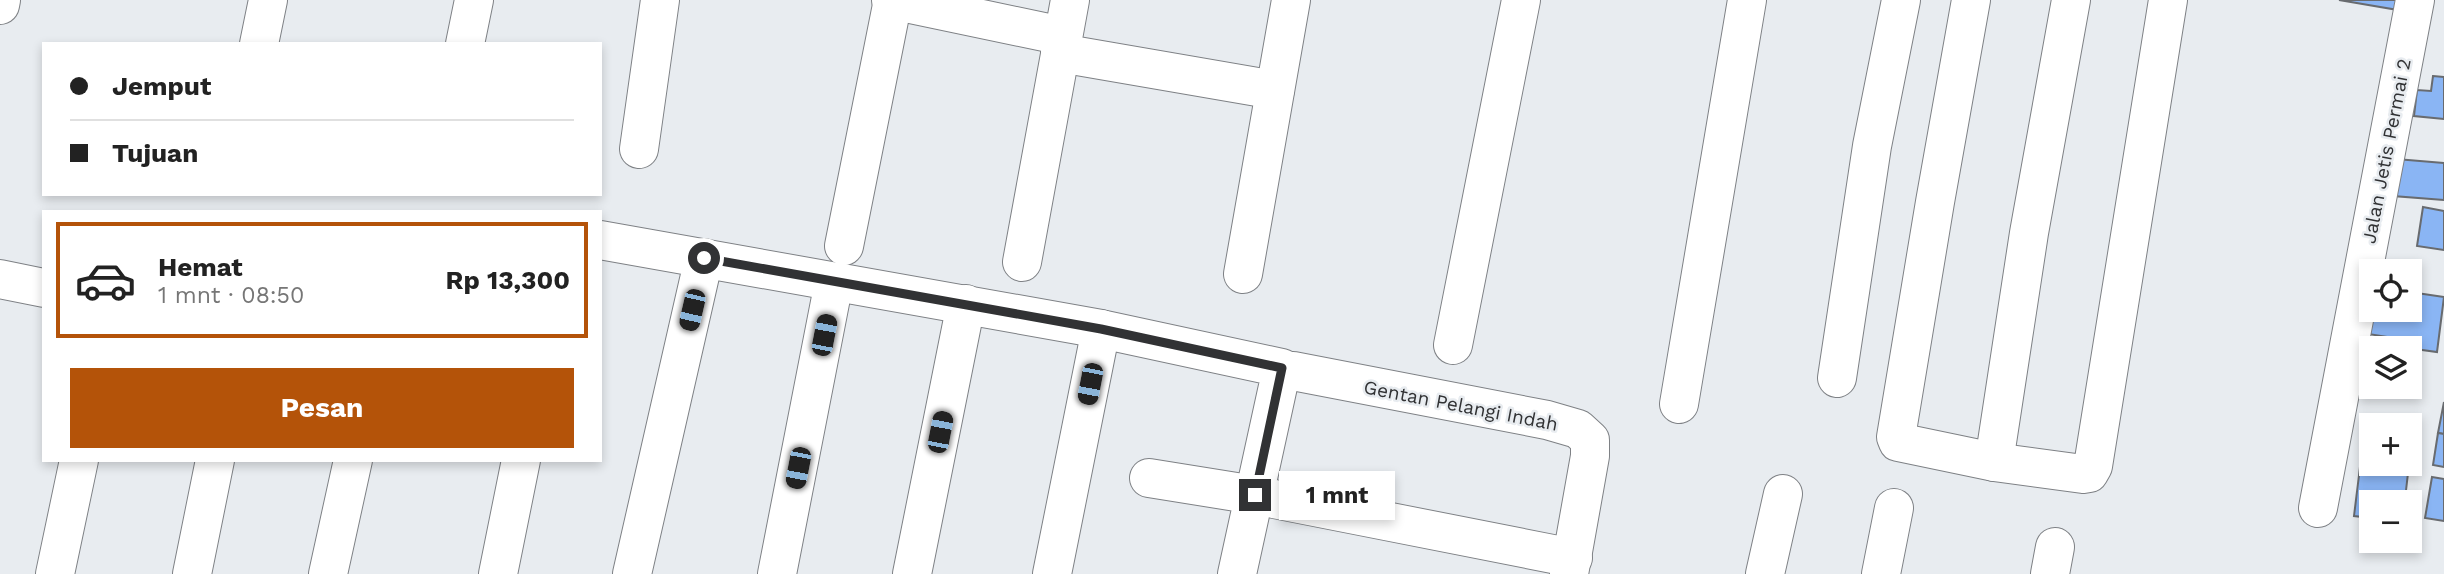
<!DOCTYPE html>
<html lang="id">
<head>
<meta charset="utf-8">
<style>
  body { margin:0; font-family:"Work Sans",sans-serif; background:#f2f2f2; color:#222; height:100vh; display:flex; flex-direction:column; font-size:26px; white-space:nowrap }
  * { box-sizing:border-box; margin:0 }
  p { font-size:23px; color:#767676 }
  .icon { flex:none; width:38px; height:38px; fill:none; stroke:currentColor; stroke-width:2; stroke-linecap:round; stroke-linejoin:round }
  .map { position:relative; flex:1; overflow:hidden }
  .drawer { position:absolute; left:42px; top:210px; width:560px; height:252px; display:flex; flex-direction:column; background:#fff; border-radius:0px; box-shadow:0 4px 10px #0003 }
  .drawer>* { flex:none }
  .guide { position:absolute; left:42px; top:42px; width:560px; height:154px; border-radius:0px; box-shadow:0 4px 10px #0003; display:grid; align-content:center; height:154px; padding:0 28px; background:#fff }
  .tools { position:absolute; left:2359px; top:259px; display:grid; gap:14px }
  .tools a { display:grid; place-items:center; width:63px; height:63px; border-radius:0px; background:#fff; box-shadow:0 4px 10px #0003; font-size:35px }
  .end { position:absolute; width:32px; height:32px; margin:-16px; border:9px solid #313234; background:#fff; box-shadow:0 0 0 4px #fff }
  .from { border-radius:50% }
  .bubble { position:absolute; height:49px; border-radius:0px; background:#fff; box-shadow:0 4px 10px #0003; font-size:23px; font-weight:700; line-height:49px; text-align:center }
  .car { position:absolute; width:21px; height:42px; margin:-21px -10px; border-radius:9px; box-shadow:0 0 5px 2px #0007; background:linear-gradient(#222 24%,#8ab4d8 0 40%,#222 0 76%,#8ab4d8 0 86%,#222 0) }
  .guide b { display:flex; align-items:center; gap:24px; height:66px; font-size:26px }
  .guide b+b { border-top:2px solid #e0e0e0 }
  .guide i { width:18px; height:18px; background:#222 }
  ul { padding:12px 0 0; list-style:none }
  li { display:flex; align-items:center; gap:21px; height:116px; margin:0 14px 10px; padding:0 14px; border:4px solid #e0e0e0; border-radius:0px }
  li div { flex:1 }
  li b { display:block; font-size:26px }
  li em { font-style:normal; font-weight:700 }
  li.on { border-color:#b45309 }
  li>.icon { width:63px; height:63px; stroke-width:1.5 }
  .button { display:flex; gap:14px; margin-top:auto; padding:14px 28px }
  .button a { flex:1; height:80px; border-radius:0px; background:#b45309; color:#fff; font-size:28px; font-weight:700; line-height:80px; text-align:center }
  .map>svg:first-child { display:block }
  .building { fill:#8ab5f4; stroke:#686b6f; stroke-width:2 }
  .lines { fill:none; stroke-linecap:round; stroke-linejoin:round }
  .minor-casing { stroke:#7e8185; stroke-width:40 }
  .minor { stroke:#fff; stroke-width:38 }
  .route { stroke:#313234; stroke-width:9 }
  .labels { text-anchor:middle; stroke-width:5; stroke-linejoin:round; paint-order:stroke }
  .street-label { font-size:19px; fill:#313234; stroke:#e8ecf0 }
</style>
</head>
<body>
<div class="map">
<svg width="2444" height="574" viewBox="0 0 2444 574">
  <rect width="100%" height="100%" fill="#e8ecf0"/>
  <g class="building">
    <polygon points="2339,0 2399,0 2398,10"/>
    <polygon points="2433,76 2444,77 2444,119 2414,116 2417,90 2431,91"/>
    <polygon points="2396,159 2444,163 2444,200 2393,196"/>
    <polygon points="2423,207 2444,211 2444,250 2417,246"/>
    <polygon points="2410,292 2444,297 2437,352 2393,346 2394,338 2362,333 2371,310 2410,310"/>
    <polygon points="2444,402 2444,434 2438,433"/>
    <polygon points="2364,433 2371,434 2371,464 2410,464 2410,440 2414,441 2408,473 2360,467"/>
    <polygon points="2438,433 2444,434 2444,467 2433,465"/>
    <polygon points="2360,467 2408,473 2405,499 2380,496 2379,502 2371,502 2371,518 2354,516"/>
    <polygon points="2432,477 2444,479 2444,521 2425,518"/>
  </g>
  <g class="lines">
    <defs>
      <g id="minor">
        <polyline points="891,0 1063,36"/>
        <polyline points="1971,0 1935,202 1896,437 1898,442 1994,462 2083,474 2089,473 2093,466 2168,0"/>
        <polyline points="0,5 1,0"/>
        <polyline points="259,44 268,0"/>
        <polyline points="465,44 474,0"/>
        <polyline points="1060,53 1275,90"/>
        <polyline points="639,149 660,0"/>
        <polyline points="600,240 1101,329 1282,368 1237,574"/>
        <polyline points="844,246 893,0"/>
        <polyline points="1022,262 1070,0"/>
        <polyline points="1243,274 1291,0"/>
        <polyline points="0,279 44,288"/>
        <polyline points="1453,345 1521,0"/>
        <polyline points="1293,371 1547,420 1578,429 1590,440 1590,456 1569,574"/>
        <polyline points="1837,378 1872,146 1901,0"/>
        <polyline points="1679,404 1747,0"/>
        <polyline points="1994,462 2029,233 2071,0"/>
        <polyline points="1149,478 1255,495"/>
        <polyline points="1274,499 1573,558"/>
        <polyline points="2318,508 2415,0"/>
        <polyline points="55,574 79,460"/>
        <polyline points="192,574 215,460"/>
        <polyline points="328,574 353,460"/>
        <polyline points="498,574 521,460"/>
        <polyline points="632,574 704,258"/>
        <polyline points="777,574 834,282"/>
        <polyline points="912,574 966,304"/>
        <polyline points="1052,574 1101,329"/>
        <polyline points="1765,574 1783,494"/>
        <polyline points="1881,574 1894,508"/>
        <polyline points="2050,574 2055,547"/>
      </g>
    </defs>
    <use href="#minor" class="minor-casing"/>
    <use href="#minor" class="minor"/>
  </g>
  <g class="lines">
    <polyline class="route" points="704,258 1101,329 1282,368 1255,495"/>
  </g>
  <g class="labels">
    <g class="street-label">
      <text transform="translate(2386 151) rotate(-79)" y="7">Jalan Jetis Permai 2</text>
      <text transform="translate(1461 405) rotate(11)" y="7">Gentan Pelangi Indah</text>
    </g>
  </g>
</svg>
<div class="tools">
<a><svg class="icon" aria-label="locate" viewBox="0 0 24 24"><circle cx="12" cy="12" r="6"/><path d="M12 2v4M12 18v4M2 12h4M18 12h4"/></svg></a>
<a><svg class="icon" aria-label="layers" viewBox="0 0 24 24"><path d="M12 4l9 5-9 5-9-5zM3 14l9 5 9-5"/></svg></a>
<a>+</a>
<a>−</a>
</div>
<i class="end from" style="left:704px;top:258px"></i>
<i class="end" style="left:1255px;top:495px"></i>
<div class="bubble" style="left:1279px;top:471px;width:116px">1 mnt</div>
<i class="car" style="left:692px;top:310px;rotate:193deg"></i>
<i class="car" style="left:824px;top:335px;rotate:11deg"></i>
<i class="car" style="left:1090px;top:384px;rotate:191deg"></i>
<i class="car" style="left:940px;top:432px;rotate:11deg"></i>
<i class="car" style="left:798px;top:468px;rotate:191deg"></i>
<div class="guide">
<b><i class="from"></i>Jemput</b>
<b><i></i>Tujuan</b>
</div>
<section class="drawer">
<ul>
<li class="on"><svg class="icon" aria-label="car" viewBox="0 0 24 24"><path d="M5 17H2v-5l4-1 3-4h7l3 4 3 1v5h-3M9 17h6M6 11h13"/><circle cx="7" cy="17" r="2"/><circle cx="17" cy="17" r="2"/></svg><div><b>Hemat</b><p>1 mnt · 08:50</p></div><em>Rp 13,300</em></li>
</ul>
<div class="button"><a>Pesan</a></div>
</section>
</div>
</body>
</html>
